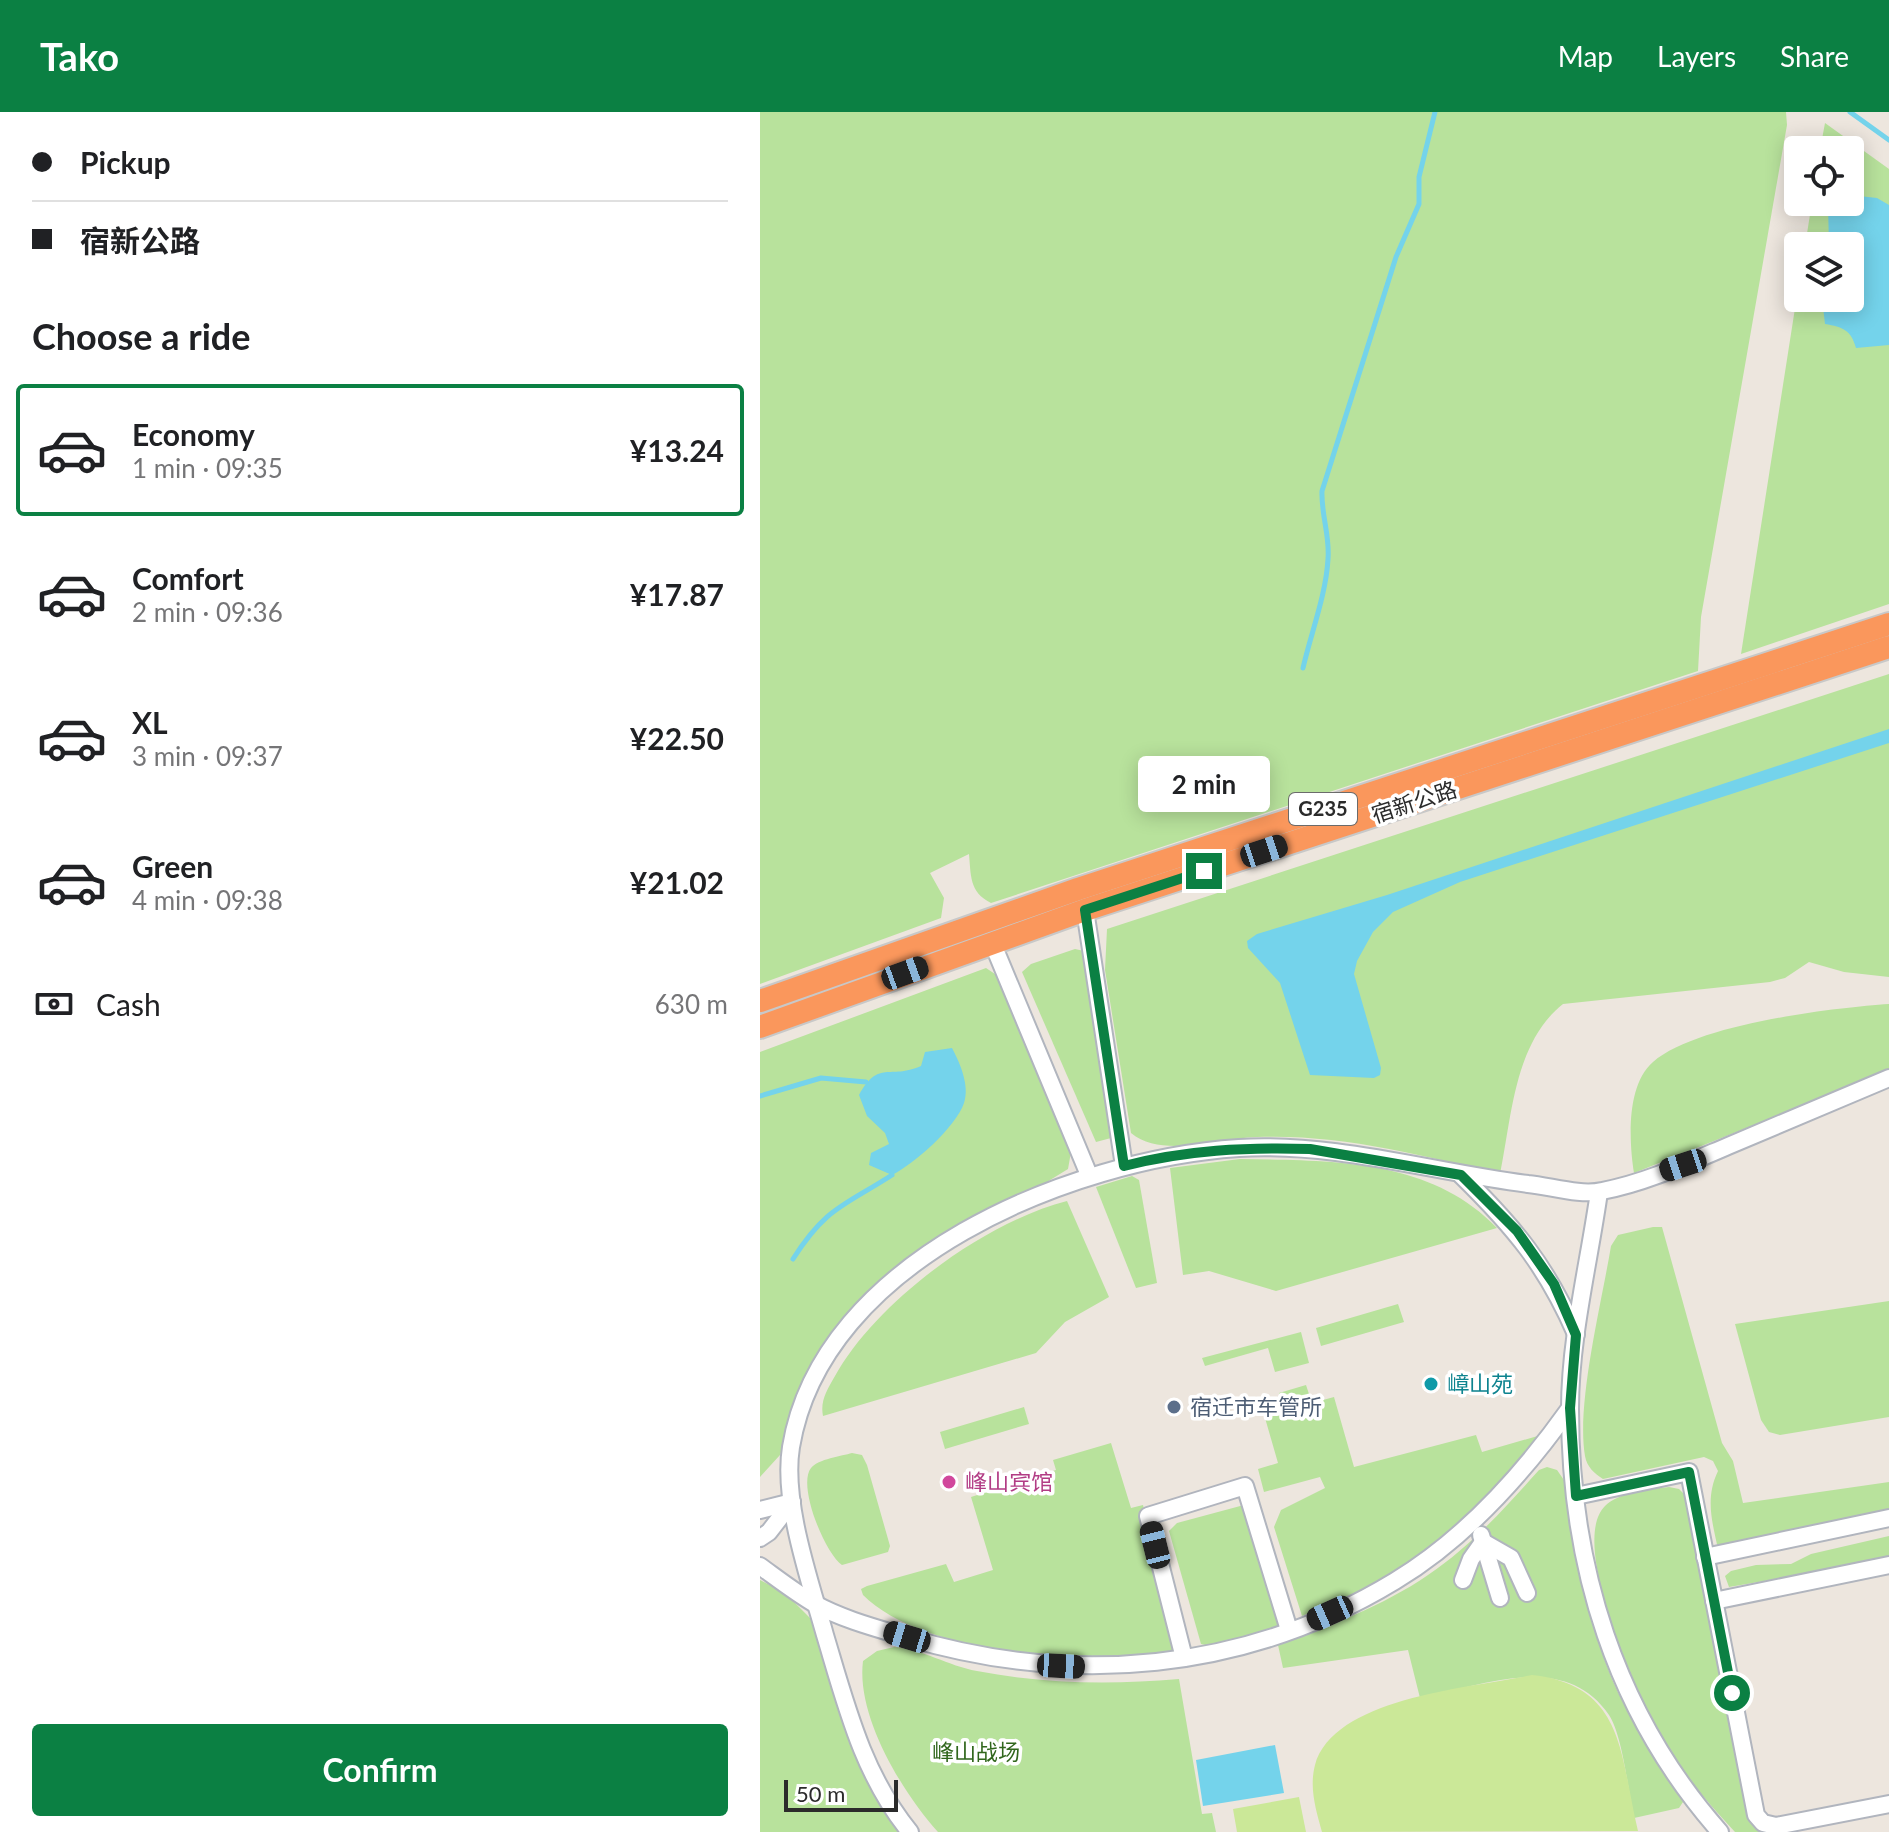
<!DOCTYPE html>
<html lang="en">
<head>
<meta charset="utf-8">
<style>
  body { margin:0; font-family:Lato,"Noto Sans SC",sans-serif; background:#f6f6f6; color:#202124; height:100vh; display:flex; flex-direction:column; font-size:30px; white-space:nowrap }
  * { box-sizing:border-box; margin:0 }
  p { font-size:26px; color:#757577 }
  .icon { flex:none; width:44px; height:44px; fill:none; stroke:currentColor; stroke-width:2; stroke-linecap:round; stroke-linejoin:round }
  .map { position:relative; flex:1; overflow:hidden }
  .details { display:flex; flex-direction:column; background:#fff; width:760px }
  .details>* { flex:none }
  .banner { display:grid; align-content:center; height:176px; padding:0 32px; background:#fff }
  .tools { position:absolute; left:1024px; top:24px; display:grid; gap:16px }
  .tools a { display:grid; place-items:center; width:80px; height:80px; border-radius:8px; background:#fff; box-shadow:0 4px 20px #0003; font-size:40px }
  .scale { position:absolute; left:24px; bottom:20px; width:114px; box-sizing:border-box; padding-left:8px; border:4px solid #2b2b2b; border-top:0; font-size:22px; line-height:28px; white-space:nowrap; color:#2b2b2b; -webkit-text-stroke:6px #fff; paint-order:stroke }
  .end { position:absolute; width:36px; height:36px; margin:-18px; border:10px solid #0b8043; background:#fff; box-shadow:0 0 0 4px #fff }
  .from { border-radius:50% }
  .bubble { position:absolute; height:56px; border-radius:8px; background:#fff; box-shadow:0 4px 20px #0003; font-size:26px; font-weight:700; line-height:56px; text-align:center }
  .car { position:absolute; width:24px; height:48px; margin:-24px -12px; border-radius:10px; box-shadow:0 0 6px 2px #0007; background:linear-gradient(#222 24%,#8ab4d8 0 40%,#222 0 76%,#8ab4d8 0 86%,#222 0) }
  .banner b { display:flex; align-items:center; gap:28px; height:76px; font-size:30px }
  .banner b+b { border-top:2px solid #e0e0e0 }
  .banner i { width:20px; height:20px; background:#202124 }
  ul { padding:0; list-style:none }
  li { display:flex; align-items:center; gap:24px; height:132px; margin:0 16px 12px; padding:0 16px; border:4px solid transparent; border-radius:8px }
  li div { flex:1 }
  li b { display:block; font-size:30px }
  li em { font-style:normal; font-weight:700 }
  li.selected { border-color:#0b8043 }
  li>.icon { width:72px; height:72px; stroke-width:1.5 }
  h2 { padding:0 32px; font-size:36px; line-height:96px }
  .pay { display:flex; align-items:center; gap:20px; height:88px; padding:0 32px; font-size:30px }
  .pay p { margin-inline-start:auto }
  .action { display:flex; gap:16px; margin-top:auto; padding:16px 32px }
  .action a { flex:1; height:92px; border-radius:8px; background:#0b8043; color:#fff; font-size:32px; font-weight:700; line-height:92px; text-align:center }
  header { display:flex; align-items:center; gap:48px; box-sizing:border-box; height:112px; padding:0 40px; background:#0b8043; color:#fff }
  header strong { font-size:38px }
  nav { display:flex; gap:44px; margin-inline-start:auto; font-size:28px }
  main { display:flex; flex:1; min-height:0 }
  .map>svg:first-child { display:block }
  .green { fill:#b8e29c }
  .pitch { fill:#cbe898 }
  .water { fill:#74d3eb }
  .lines { fill:none; stroke-linecap:round; stroke-linejoin:round }
  .stream { stroke:#74d3eb; stroke-width:5 }
  .minor-casing { stroke:#b1b5be; stroke-width:20 }
  .highway-casing { stroke:#c8c8c8; stroke-width:26 }
  .minor { stroke:#fff; stroke-width:16 }
  .highway { stroke:#fa975c; stroke-width:22 }
  .route { stroke:#0b8043; stroke-width:10 }
  .culture-dot { fill:#0f9aa8; stroke:#fff; stroke-width:3 }
  .service-dot { fill:#5c6f8a; stroke:#fff; stroke-width:3 }
  .hotel-dot { fill:#d1479c; stroke:#fff; stroke-width:3 }
  .labels { text-anchor:middle; stroke-width:7; stroke-linejoin:round; paint-order:stroke }
  .shield { fill:#fff; stroke:#6b6b6b; stroke-width:2 }
  .shield-label { font-size:20px; font-weight:bold; fill:#2b2b2b }
  .street-label { font-size:22px; fill:#2b2b2b; stroke:#fff }
  .culture-label { font-size:22px; fill:#0d838f; stroke:#fff; text-anchor:start }
  .service-label { font-size:22px; fill:#4e5e75; stroke:#fff; text-anchor:start }
  .hotel-label { font-size:22px; fill:#b23c85; stroke:#fff; text-anchor:start }
  .park-label { font-size:22px; fill:#31671d; stroke:#fff }
</style>
</head>
<body>
<header>
<strong>Tako</strong>
<nav><a>Map</a><a>Layers</a><a>Share</a></nav>
</header>
<main>
<section class="details">
<div class="banner">
<b><i class="from"></i>Pickup</b>
<b><i></i>宿新公路</b>
</div>
<h2>Choose a ride</h2>
<ul>
<li class="selected"><svg class="icon" aria-label="car" viewBox="0 0 24 24"><path d="M5 17H2v-5l4-1 3-4h7l3 4 3 1v5h-3M9 17h6M6 11h13"/><circle cx="7" cy="17" r="2"/><circle cx="17" cy="17" r="2"/></svg><div><b>Economy</b><p>1 min · 09:35</p></div><em>¥13.24</em></li>
<li><svg class="icon" aria-label="car" viewBox="0 0 24 24"><path d="M5 17H2v-5l4-1 3-4h7l3 4 3 1v5h-3M9 17h6M6 11h13"/><circle cx="7" cy="17" r="2"/><circle cx="17" cy="17" r="2"/></svg><div><b>Comfort</b><p>2 min · 09:36</p></div><em>¥17.87</em></li>
<li><svg class="icon" aria-label="car" viewBox="0 0 24 24"><path d="M5 17H2v-5l4-1 3-4h7l3 4 3 1v5h-3M9 17h6M6 11h13"/><circle cx="7" cy="17" r="2"/><circle cx="17" cy="17" r="2"/></svg><div><b>XL</b><p>3 min · 09:37</p></div><em>¥22.50</em></li>
<li><svg class="icon" aria-label="car" viewBox="0 0 24 24"><path d="M5 17H2v-5l4-1 3-4h7l3 4 3 1v5h-3M9 17h6M6 11h13"/><circle cx="7" cy="17" r="2"/><circle cx="17" cy="17" r="2"/></svg><div><b>Green</b><p>4 min · 09:38</p></div><em>¥21.02</em></li>
</ul>
<div class="pay"><svg class="icon" aria-label="cash" viewBox="0 0 24 24"><path d="M3 7h18v10H3z"/><circle cx="12" cy="12" r="2"/></svg>Cash<p>630 m</p></div>
<div class="action"><a>Confirm</a></div>
</section>
<div class="map">
<svg width="1129" height="1720" viewBox="0 0 1129 1720">
  <rect width="100%" height="100%" fill="#ede6de"/>
  <g class="green">
    <path d="M0,0H1026L1027,13L941,505L938,559L231,791C209,780 211,763 209,742L170,761L184,786L181,806L0,872Z"/>
    <polygon points="1065,11 1129,57 1129,492 981,542 1038,177 1038,186 1090,186 1090,134 1045,134 1052,90 1090,90 1090,38 1060,38"/>
    <path d="M1129,562V865L1084,860L1049,850L1025,866L1010,870L803,892C754,931 752,1004 740,1062C660,1043 581,1022 497,1025C458,1026 403,1047 371,1021L345,858L347,817Z"/>
    <polygon points="315,837 324,839 355,1021 351,1026 336,1030 262,860 271,852"/>
    <polygon points="226,856 241,866 311,1040 308,1057 269,1081 207,1108 95,1196 64,1233 42,1274 20,1343 0,1365 0,940"/>
    <path d="M1129,892V959L874,1061C869,1030 866,973 893,950C937,912 1071,896 1129,892Z"/>
    <path d="M480,1047C571,1049 670,1046 737,1116L516,1179L449,1159L423,1163L410,1056Z"/>
    <polygon points="372,1064 379,1068 397,1171 376,1176 336,1075"/>
    <path d="M307,1089L349,1185L305,1210L276,1241L63,1304C60,1289 67,1278 75,1264C116,1190 224,1110 307,1089Z"/>
    <path d="M893,1115H902L962,1331L973,1349L983,1391L1129,1370V1401L958,1437C952,1409 945,1386 958,1359L953,1349L944,1345L843,1367C834,1361 827,1355 825,1344C816,1292 842,1189 851,1134L858,1123Z"/>
    <polygon points="1129,1189 1129,1305 1020,1323 1009,1320 1001,1308 975,1212"/>
    <polygon points="638,1192 644,1210 561,1234 556,1216"/>
    <polygon points="541,1220 549,1251 515,1260 508,1236 445,1254 442,1246"/>
    <path d="M546,1273L552,1291L574,1285L594,1355L716,1323L722,1340L781,1323L777,1334C732,1380 680,1439 623,1469C597,1482 569,1492 542,1504L514,1415L521,1398L565,1376L560,1365L504,1380L498,1357L518,1351L501,1292L520,1287L519,1281Z"/>
    <polygon points="264,1295 269,1312 185,1337 180,1320"/>
    <path d="M351,1331L371,1396L383,1393L418,1538C341,1560 161,1542 103,1483L101,1477L107,1474L186,1452L194,1470L233,1458L211,1385L296,1358L293,1348Z"/>
    <path d="M92,1341L102,1343L107,1353L130,1434L128,1440L82,1453C65,1441 37,1374 51,1356C58,1347 82,1344 92,1341Z"/>
    <path d="M787,1355L797,1358L806,1371C818,1437 826,1505 852,1567C870,1610 899,1649 925,1687L919,1696L874,1706C868,1679 863,1625 849,1603C805,1538 722,1574 660,1586L648,1538L523,1556L518,1533C569,1514 623,1494 668,1463C711,1434 745,1396 779,1358Z"/>
    <path d="M909,1375L919,1377L927,1385L1008,1720H975C950,1693 926,1666 906,1634C881,1594 807,1431 845,1394C859,1380 890,1377 909,1375Z"/>
    <polygon points="484,1393 523,1510 518,1515 449,1534 441,1532 409,1419 417,1411"/>
    <polygon points="1129,1424 1129,1451 1025,1470 1016,1467 969,1475 965,1464 971,1459 996,1453 1031,1452 1051,1442"/>
    <polygon points="0,1468 25,1481 54,1510 114,1677 140,1720 0,1720"/>
    <path d="M134,1535C163,1537 188,1554 217,1559C284,1572 350,1573 419,1567L442,1702L452,1701L456,1720H178C142,1680 96,1604 103,1549L117,1539Z"/>
  </g>
  <g class="pitch">
    <path d="M772,1563C866,1573 860,1645 878,1719L562,1720C556,1698 549,1676 555,1653C574,1585 711,1576 772,1563Z"/>
    <polygon points="539,1685 546,1720 477,1720 473,1697"/>
  </g>
  <g class="water">
    <path d="M1090,83L1117,86L1129,93V233L1096,236C1091,218 1083,215 1065,212L1062,186H1090V134H1069L1068,92L1090,90Z"/>
    <polygon points="1129,617 1129,631 700,770 633,800 613,820 597,849 594,862 621,956 620,963 614,966 550,963 520,871 488,836 487,829 497,822 627,783"/>
    <path d="M192,936C200,951 210,974 204,991C196,1015 154,1052 132,1063L109,1053L111,1041L129,1032L125,1021L107,1004L99,983C119,947 129,968 161,954L165,940Z"/>
    <polygon points="515,1633 524,1681 443,1694 436,1648"/>
  </g>
  <g class="lines">
    <g class="stream">
      <polyline points="1090,0 1129,28"/>
      <path d="M543,556C551,521 566,483 568,447C570,423 561,403 562,379L636,145L659,92V65L675,0"/>
      <polyline points="0,984 61,966 106,970"/>
      <path d="M33,1147C66,1095 84,1094 132,1063"/>
    </g>
    <defs>
      <g id="minor">
        <polyline points="325,798 364,1054"/>
        <polyline points="232,830 329,1063"/>
        <path d="M701,1063C754,1115 786,1153 816,1222"/>
        <path d="M839,1080C829,1151 810,1225 810,1297C810,1454 855,1601 960,1720"/>
        <polyline points="816,1384 929,1360 996,1703 1003,1711 1016,1714 1129,1692"/>
        <polyline points="0,1398 32,1390"/>
        <polyline points="721,1423 740,1486"/>
        <polyline points="0,1426 9,1420 32,1390"/>
        <polyline points="945,1445 1129,1406"/>
        <path d="M0,1454C18,1467 36,1481 55,1492C82,1507 116,1516 146,1525C312,1575 485,1560 635,1469C705,1427 763,1362 810,1296"/>
        <polyline points="703,1468 711,1447 723,1430 751,1446 767,1481"/>
        <polyline points="954,1489 1129,1453"/>
        <polyline points="424,1546 388,1404 485,1374 529,1518"/>
        <path d="M150,1720C103,1663 86,1593 65,1523C50,1469 22,1390 31,1335C62,1148 311,1047 479,1036C575,1030 673,1060 768,1072C790,1074 820,1084 842,1079C885,1071 928,1051 968,1034C1021,1012 1075,989 1129,966"/>
      </g>
      <g id="highway">
        <polyline points="0,889 318,777 1129,512"/>
        <polyline points="0,915 325,798 1129,535"/>
      </g>
    </defs>
    <use href="#minor" class="minor-casing"/>
    <use href="#highway" class="highway-casing"/>
    <use href="#minor" class="minor"/>
    <use href="#highway" class="highway"/>
  </g>
  <g class="lines">
    <path class="route" d="M444,759L325,798L364,1054C426,1038 486,1035 550,1037L701,1063L757,1119L794,1172L816,1223L810,1296L816,1384L929,1360L972,1581"/>
  </g>
  <circle class="culture-dot" cx="671" cy="1272" r="8"/>
  <circle class="service-dot" cx="414" cy="1295" r="8"/>
  <circle class="hotel-dot" cx="189" cy="1370" r="8"/>
  <g class="labels">
    <rect class="shield" x="529" y="681" width="68" height="32" rx="6"/>
    <g class="shield-label">
      <text x="563" y="704">G235</text>
    </g>
    <g class="street-label">
      <text transform="translate(654 690) rotate(-18)" y="8">宿新公路</text>
    </g>
    <g class="culture-label">
      <text x="687" y="1280">嶂山苑</text>
    </g>
    <g class="service-label">
      <text x="430" y="1303">宿迁市车管所</text>
    </g>
    <g class="hotel-label">
      <text x="205" y="1378">峰山宾馆</text>
    </g>
    <g class="park-label">
      <text x="216" y="1648">峰山战场</text>
    </g>
  </g>
</svg>
<div class="tools">
<a><svg class="icon" aria-label="locate" viewBox="0 0 24 24"><circle cx="12" cy="12" r="6"/><path d="M12 2v4M12 18v4M2 12h4M18 12h4"/></svg></a>
<a><svg class="icon" aria-label="layers" viewBox="0 0 24 24"><path d="M12 4l9 5-9 5-9-5zM3 14l9 5 9-5"/></svg></a>
</div>
<div class="scale">50 m</div>
<i class="end from" style="left:972px;top:1581px"></i>
<i class="end" style="left:444px;top:759px"></i>
<div class="bubble" style="left:378px;top:644px;width:132px">2 min</div>
<i class="car" style="left:504px;top:739px;rotate:72deg"></i>
<i class="car" style="left:145px;top:861px;rotate:70deg"></i>
<i class="car" style="left:923px;top:1053px;rotate:252deg"></i>
<i class="car" style="left:395px;top:1433px;rotate:346deg"></i>
<i class="car" style="left:570px;top:1501px;rotate:246deg"></i>
<i class="car" style="left:147px;top:1525px;rotate:287deg"></i>
<i class="car" style="left:301px;top:1554px;rotate:93deg"></i>
</div>
</main>
</body>
</html>
